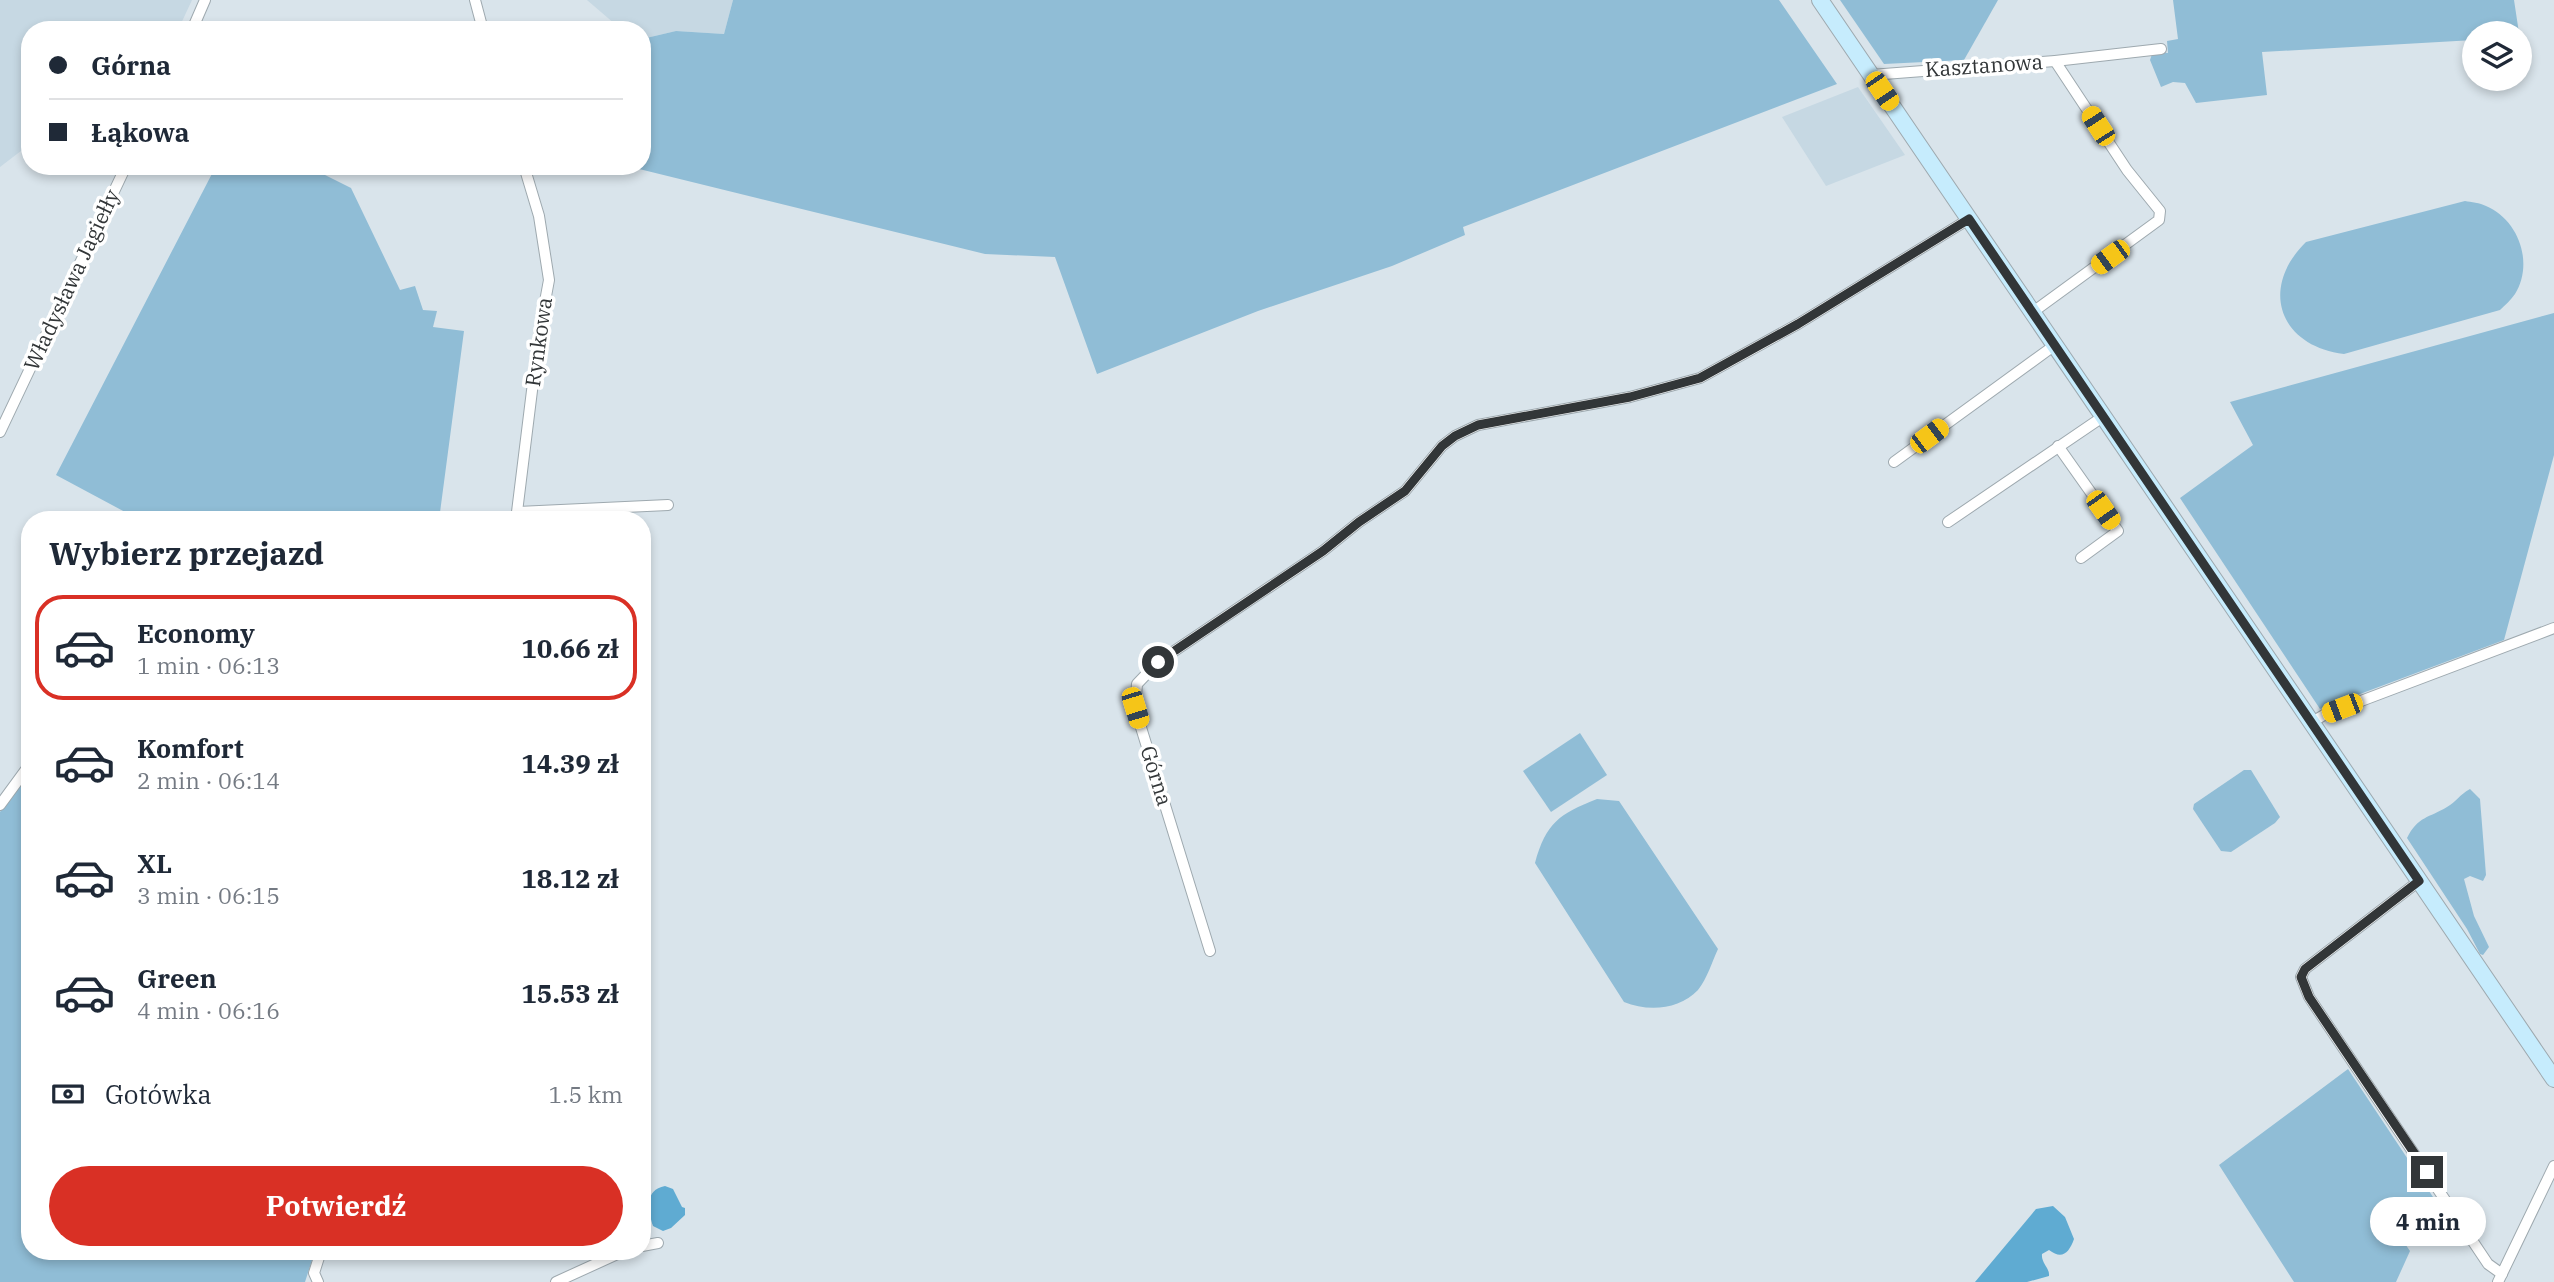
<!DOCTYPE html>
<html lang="pl">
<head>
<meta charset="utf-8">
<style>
  body { margin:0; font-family:"IBM Plex Serif",serif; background:#f2f2f3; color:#1f2937; height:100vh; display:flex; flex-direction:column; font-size:26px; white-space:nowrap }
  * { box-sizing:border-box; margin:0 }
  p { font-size:23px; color:#747a83 }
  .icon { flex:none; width:38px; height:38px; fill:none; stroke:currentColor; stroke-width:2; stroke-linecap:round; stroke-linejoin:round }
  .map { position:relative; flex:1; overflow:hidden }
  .panel { position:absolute; left:21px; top:511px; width:630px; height:749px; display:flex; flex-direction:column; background:#fff; border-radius:28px; box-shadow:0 4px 10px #0003 }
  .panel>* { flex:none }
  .banner { position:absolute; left:21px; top:21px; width:630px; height:154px; border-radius:28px; box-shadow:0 4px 10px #0003; display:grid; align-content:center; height:154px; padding:0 28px; background:#fff }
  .tools { position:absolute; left:2462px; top:21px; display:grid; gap:14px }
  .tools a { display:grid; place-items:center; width:70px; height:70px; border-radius:50%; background:#fff; box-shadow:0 4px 10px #0003; font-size:35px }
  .end { position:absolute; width:32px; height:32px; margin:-16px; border:9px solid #323638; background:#fff; box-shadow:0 0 0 4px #fff }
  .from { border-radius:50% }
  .bubble { position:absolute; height:49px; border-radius:24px; background:#fff; box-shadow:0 4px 10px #0003; font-size:23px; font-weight:700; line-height:49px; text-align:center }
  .car { position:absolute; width:21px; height:42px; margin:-21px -10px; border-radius:9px; box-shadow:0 0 5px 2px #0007; background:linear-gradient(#f5c518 24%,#345 0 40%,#f5c518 0 76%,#345 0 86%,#f5c518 0) }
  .banner b { display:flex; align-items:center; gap:24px; height:66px; font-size:26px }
  .banner b+b { border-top:2px solid #e0e1e3 }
  .banner i { width:18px; height:18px; background:#1f2937 }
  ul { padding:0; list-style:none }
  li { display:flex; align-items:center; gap:21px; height:105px; margin:0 14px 10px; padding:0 14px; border:4px solid transparent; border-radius:28px }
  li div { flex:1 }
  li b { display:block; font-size:26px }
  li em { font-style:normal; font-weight:700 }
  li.current { border-color:#d93025 }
  li>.icon { width:63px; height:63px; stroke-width:1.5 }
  h2 { padding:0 28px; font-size:32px; line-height:84px }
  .pay { display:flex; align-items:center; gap:18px; height:77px; padding:0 28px; font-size:26px }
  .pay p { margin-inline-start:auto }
  .action { display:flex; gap:14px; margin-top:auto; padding:14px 28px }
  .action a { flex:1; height:80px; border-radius:42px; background:#d93025; color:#fff; font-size:28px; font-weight:700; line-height:80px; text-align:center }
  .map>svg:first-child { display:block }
  .built { fill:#c6d8e3 }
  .green { fill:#90bdd6 }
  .water { fill:#5fabd2 }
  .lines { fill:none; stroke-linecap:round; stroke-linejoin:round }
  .street-casing { stroke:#9ea9af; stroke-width:12 }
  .secondary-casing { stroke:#9ea9af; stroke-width:18 }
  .street { stroke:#fff; stroke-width:10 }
  .secondary { stroke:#c6ecfd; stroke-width:16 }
  .route { stroke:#323638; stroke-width:9 }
  .labels { text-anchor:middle; stroke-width:7; stroke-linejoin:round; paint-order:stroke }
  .street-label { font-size:21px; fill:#323638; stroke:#fff }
</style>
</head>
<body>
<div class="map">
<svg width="2554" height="1282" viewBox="0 0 2554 1282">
  <rect width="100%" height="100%" fill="#d9e4eb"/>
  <g class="built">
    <polygon points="0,0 192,0 178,30 30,30 30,144 0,167"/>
    <polygon points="587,0 733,0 724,34 676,31 642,39 642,30 622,30"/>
    <polygon points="1858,87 1905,155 1826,186 1782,117"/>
  </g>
  <g class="green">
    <polygon points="733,0 1779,0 1837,84 1463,227 1465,235 1392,266 1258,311 1097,374 1055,257 985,254 627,166 642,166 642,39 676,31 724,34"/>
    <polygon points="1840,0 1998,0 1964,60 1884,64"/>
    <polygon points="2173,0 2514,0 2519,33 2474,33 2474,40 2262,52 2267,95 2196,103 2185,83 2173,82 2161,87 2150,60 2153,51 2168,53 2167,41 2178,39"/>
    <polygon points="216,166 307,166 351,188 400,290 415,286 423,310 437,311 433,327 464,331 439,520 140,520 56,475"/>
    <path d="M2465,201C2471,202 2480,203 2486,206C2519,220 2534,263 2515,294C2511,300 2505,305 2500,310L2344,354C2279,346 2259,288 2306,242Z"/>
    <polygon points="2554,313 2554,455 2504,640 2320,709 2180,498 2253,445 2230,402"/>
    <polygon points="1580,733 1607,775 1551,812 1523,771"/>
    <polygon points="30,770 30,1251 315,1251 305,1282 0,1282 0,812"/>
    <polygon points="2244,770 2251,770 2280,817 2275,823 2231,852 2221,851 2193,809 2194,804"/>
    <path d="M2470,789L2480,799L2486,875L2483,881L2470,876L2464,879L2474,916L2489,947L2483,955L2480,954L2467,929L2407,838C2418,816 2429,818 2447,807C2456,802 2459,795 2470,789Z"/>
    <path d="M1597,799L1619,801L1718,949C1712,962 1707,979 1698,990C1679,1010 1648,1012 1624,1002L1535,863C1546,823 1559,814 1597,799Z"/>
    <polygon points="2348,1069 2433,1197 2401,1238 2410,1251 2396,1282 2294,1282 2219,1165"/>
  </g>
  <g class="water">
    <path d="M665,1186L673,1189L682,1207L685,1208V1215L671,1228L663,1231L653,1226C648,1210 644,1190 665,1186Z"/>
    <path d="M2053,1206L2065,1217L2074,1239C2069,1253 2062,1260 2049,1250L2042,1254C2041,1263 2050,1268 2049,1276L2027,1282H1975L2036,1209Z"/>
  </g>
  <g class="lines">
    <defs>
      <g id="street">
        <polyline points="475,0 483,30"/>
        <polyline points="192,30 205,0"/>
        <polyline points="1871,75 2055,61 2161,49"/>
        <polyline points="2033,312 2159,220 2160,211 2127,170 2055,61"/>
        <polyline points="0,432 126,166"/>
        <polyline points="2058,446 2118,531 2081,558"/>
        <polyline points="1894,462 2055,345"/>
        <polyline points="518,512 668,505"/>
        <polyline points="516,520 539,334 549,280 539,216 524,166"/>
        <polyline points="1948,522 2104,416"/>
        <polyline points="2312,722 2324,715 2554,628"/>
        <polyline points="0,805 30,764"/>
        <polyline points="2419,881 2305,969 2301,977 2309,997 2488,1264 2502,1274"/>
        <polyline points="1210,951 1135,708 1137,684 1158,662 1323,551 1359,522 1405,491 1442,446 1455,436 1478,425 1630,397 1700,378 1798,324 1969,219"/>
        <polyline points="642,1246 658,1243"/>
        <polyline points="318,1282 314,1273 321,1251"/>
        <polyline points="556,1282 624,1251"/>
        <polyline points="2498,1282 2554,1166"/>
      </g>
      <polyline id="secondary" points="1820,0 2554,1079"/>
    </defs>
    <use href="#street" class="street-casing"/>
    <use href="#secondary" class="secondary-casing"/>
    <use href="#street" class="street"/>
    <use href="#secondary" class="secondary"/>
  </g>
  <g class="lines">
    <polyline class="route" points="1158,662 1323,551 1359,522 1405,491 1442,446 1455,436 1478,425 1630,397 1700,378 1798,324 1969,219 2419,881 2305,969 2301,977 2309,997 2427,1172"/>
  </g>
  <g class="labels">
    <g class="street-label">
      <text transform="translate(1984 66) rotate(-4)" y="7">Kasztanowa</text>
      <text transform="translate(72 280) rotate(-65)" y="7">Władysława Jagiełły</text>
      <text transform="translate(539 342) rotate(-82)" y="7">Rynkowa</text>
      <text transform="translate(1156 776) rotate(73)" y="7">Górna</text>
    </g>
  </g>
</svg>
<div class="tools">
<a><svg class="icon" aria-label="layers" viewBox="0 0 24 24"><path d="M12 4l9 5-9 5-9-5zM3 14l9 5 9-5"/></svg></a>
</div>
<i class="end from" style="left:1158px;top:662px"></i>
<i class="end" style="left:2427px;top:1172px"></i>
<div class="bubble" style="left:2370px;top:1197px;width:116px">4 min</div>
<i class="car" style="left:1882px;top:91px;rotate:146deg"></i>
<i class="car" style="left:2098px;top:126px;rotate:327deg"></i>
<i class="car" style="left:2110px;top:257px;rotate:234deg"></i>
<i class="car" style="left:1929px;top:436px;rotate:53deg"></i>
<i class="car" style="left:2103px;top:510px;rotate:145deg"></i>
<i class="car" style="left:1135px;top:708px;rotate:163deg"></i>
<i class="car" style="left:2342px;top:708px;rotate:249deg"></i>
<div class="banner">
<b><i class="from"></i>Górna</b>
<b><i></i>Łąkowa</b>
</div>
<section class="panel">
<h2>Wybierz przejazd</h2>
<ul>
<li class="current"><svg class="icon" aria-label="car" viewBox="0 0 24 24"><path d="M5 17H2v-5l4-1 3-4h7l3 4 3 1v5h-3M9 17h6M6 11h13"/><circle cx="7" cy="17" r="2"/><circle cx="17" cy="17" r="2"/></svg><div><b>Economy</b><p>1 min · 06:13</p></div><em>10.66 zł</em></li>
<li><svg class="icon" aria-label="car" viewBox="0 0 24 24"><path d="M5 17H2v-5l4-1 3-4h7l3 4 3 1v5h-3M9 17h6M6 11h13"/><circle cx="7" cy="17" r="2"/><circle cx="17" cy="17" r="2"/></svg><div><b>Komfort</b><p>2 min · 06:14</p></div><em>14.39 zł</em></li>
<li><svg class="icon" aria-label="car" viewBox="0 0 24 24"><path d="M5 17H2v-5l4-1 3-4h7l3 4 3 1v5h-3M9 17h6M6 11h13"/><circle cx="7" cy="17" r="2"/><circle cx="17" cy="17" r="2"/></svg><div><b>XL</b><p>3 min · 06:15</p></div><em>18.12 zł</em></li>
<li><svg class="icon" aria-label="car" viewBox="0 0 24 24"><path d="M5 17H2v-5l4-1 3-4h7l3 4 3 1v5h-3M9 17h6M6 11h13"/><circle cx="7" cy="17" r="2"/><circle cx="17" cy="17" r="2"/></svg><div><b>Green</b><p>4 min · 06:16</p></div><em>15.53 zł</em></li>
</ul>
<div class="pay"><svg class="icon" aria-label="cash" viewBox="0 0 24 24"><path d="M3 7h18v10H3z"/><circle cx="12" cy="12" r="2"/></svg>Gotówka<p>1.5 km</p></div>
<div class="action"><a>Potwierdź</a></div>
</section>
</div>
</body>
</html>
